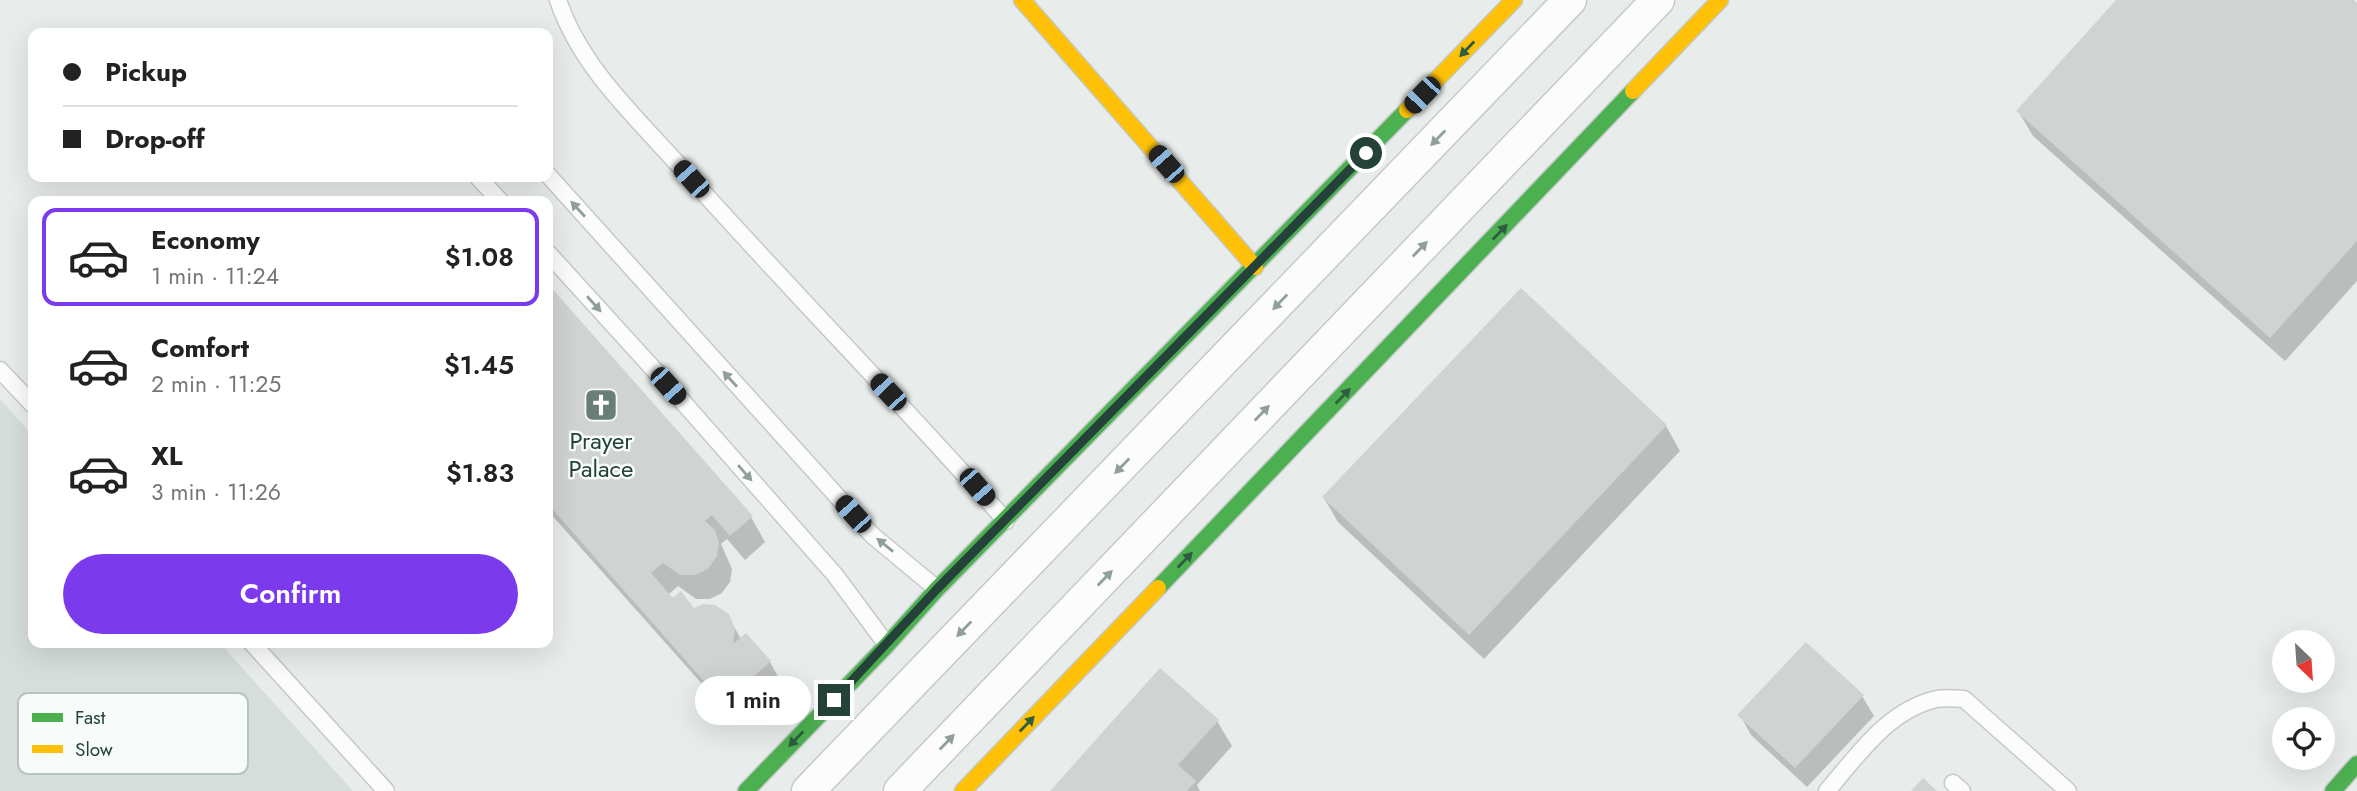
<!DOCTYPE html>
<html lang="en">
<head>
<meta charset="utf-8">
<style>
  body { margin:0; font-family:Jost,sans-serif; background:#f6f6f6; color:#222; height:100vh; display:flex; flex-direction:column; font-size:26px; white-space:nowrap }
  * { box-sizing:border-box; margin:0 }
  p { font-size:23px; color:#767676 }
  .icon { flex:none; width:38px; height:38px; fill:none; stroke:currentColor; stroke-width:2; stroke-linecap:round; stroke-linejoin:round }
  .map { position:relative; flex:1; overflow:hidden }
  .side { position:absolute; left:28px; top:196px; width:525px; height:452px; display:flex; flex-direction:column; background:#fff; border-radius:14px; box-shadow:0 7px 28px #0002 }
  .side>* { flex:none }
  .hud { position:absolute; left:28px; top:28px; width:525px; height:154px; border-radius:14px; box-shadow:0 7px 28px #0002; display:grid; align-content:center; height:154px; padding:0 35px; background:#fff }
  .needle { width:46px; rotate:155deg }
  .tools { position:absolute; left:2272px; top:630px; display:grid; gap:14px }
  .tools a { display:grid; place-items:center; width:63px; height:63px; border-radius:50%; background:#fff; box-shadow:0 7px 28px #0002; font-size:35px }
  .end { position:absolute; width:32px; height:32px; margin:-16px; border:9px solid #24423a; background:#fff; box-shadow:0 0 0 4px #fff }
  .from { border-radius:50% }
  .bubble { position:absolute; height:49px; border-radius:24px; background:#fff; box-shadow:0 7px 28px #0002; font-size:23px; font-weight:600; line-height:49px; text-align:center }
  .car { position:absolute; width:21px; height:42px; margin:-21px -10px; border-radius:9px; box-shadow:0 0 5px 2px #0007; background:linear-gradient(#222 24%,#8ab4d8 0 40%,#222 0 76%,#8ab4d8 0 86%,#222 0) }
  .hud b { display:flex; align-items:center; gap:24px; height:66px; font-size:26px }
  .hud b+b { border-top:2px solid #e0e0e0 }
  .hud i { width:18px; height:18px; background:#222 }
  ul { padding:12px 0 0; list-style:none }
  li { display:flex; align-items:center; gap:21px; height:98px; margin:0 14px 10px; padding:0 21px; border:4px solid transparent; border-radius:14px }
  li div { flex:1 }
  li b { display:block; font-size:26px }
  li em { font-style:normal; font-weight:600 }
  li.selected { border-color:#7c3aed }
  li>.icon { width:63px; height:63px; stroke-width:1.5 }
  .primary-button { display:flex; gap:14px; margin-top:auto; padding:14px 35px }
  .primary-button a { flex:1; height:80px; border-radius:42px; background:#7c3aed; color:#fff; font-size:28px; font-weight:600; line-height:80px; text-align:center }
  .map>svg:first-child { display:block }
  .built { fill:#d6dedb }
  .shadow { fill:#0003 }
  .building { fill:#cfd4d2 }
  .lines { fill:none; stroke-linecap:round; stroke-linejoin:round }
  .lane-casing { stroke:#c5cac8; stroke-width:19 }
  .street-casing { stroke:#c5cac8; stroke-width:35 }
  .fast-casing { stroke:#c3cbc8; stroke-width:19 }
  .slow-casing { stroke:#c3cbc8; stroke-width:19 }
  .lane { stroke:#fcfcfc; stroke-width:16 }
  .street { stroke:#fcfcfc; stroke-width:32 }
  .fast { stroke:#4caf50; stroke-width:16 }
  .slow { stroke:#ffc107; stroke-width:16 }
  .oneway { fill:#2e5d40 }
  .oneway2 { fill:#909f9b }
  .route { stroke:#24423a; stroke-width:9 }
  .labels { text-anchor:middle; stroke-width:5; stroke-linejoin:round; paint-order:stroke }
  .poi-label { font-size:24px; fill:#24423a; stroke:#f7fbf9 }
  .key { fill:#f7fbf9; stroke:#b8c4c0; stroke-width:2 }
  .key-label { font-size:19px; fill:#24423a }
</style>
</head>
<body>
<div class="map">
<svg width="2357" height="791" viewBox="0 0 2357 791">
  <rect width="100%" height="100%" fill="#e8edeb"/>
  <polygon class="built" points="0,399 33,436 33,642 219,642 353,791 0,791"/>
  <g class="shadow">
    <polygon points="2118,0 2351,0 2357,5 2357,281 2285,361 2033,136 2018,111"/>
    <polygon points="548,286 751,517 765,542 745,560 727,539 721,544 732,569 730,582 722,593 710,599 696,599 678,586 668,595 694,610 728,616 741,639 770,662 781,682 736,722 548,511"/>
    <polygon points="1521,290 1666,426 1680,451 1484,659 1338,522 1324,498"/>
    <polygon points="1862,696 1874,716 1807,787 1751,735 1740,715"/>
    <polygon points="1217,721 1232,746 1197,785 1200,791 1052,791"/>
  </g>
  <g class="building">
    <polygon points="2116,0 2354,0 2357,3 2357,241 2270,338 2016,111"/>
    <polygon points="548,284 753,516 730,536 712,515 705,521 715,530 719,543 717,556 708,569 695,575 680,575 663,563 651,573 673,598 681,591 694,608 703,604 715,605 729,614 735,628 733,644 746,633 771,661 723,703 548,504"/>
    <polygon points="1521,288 1667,425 1469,635 1322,497"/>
    <polygon points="1806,642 1864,695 1795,768 1737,715"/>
    <polygon points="1160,668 1219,720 1178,765 1196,781 1187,791 1050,791"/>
    <polygon points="1923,778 1937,791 1911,791"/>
  </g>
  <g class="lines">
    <defs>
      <g id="lane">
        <path d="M558,0C581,69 639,120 686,173C791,291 902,403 1006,521"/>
        <polyline points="548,175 872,535 937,589"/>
        <polyline points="478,177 500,201"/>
        <polyline points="548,253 668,385 835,575 887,645"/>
        <polyline points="0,370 33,405"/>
        <polyline points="251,642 386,791"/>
        <polyline points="1953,783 1962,791"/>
        <path d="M1827,791C1857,756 1889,709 1937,699C1945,697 1956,699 1964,699L2068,791"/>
      </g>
      <g id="street">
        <polyline points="808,791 1570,0"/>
        <polyline points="900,791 1658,0"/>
      </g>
      <g id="fast">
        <polyline points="1158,588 1633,91"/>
        <polyline points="746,791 887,645 937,589 1407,110"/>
        <polyline points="2333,791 2357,764"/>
      </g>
      <g id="slow">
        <polyline points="1022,0 1255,267"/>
        <polyline points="1633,91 1720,0"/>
        <polyline points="1407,110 1514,0"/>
        <polyline points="963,791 1158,588"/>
      </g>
    </defs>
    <use href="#lane" class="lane-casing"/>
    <use href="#street" class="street-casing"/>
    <use href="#fast" class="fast-casing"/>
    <use href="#slow" class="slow-casing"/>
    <use href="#lane" class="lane"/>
    <use href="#street" class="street"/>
    <use href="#fast" class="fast"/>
    <use href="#slow" class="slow"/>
  </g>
  <defs><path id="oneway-solid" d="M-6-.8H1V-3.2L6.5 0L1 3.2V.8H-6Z" transform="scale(1.75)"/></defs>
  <g class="oneway">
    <use href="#oneway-solid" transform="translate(1467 49) rotate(134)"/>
    <use href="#oneway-solid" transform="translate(1500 232) rotate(-46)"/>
    <use href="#oneway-solid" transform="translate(1343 396) rotate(-46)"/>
    <use href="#oneway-solid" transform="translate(1185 560) rotate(-46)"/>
    <use href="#oneway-solid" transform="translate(1027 724) rotate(-46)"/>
    <use href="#oneway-solid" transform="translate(796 739) rotate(134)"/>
  </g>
  <g class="oneway2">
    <use href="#oneway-solid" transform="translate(1438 138) rotate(134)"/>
    <use href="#oneway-solid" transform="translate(578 209) rotate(-132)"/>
    <use href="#oneway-solid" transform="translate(1420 249) rotate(-46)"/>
    <use href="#oneway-solid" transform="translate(1280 302) rotate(134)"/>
    <use href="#oneway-solid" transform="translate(594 304) rotate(48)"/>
    <use href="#oneway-solid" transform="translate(730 379) rotate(-132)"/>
    <use href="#oneway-solid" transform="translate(1262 413) rotate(-46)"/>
    <use href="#oneway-solid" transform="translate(1122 466) rotate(134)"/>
    <use href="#oneway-solid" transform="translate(745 473) rotate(49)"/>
    <use href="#oneway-solid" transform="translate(885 545) rotate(-141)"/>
    <use href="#oneway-solid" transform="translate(1105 578) rotate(-46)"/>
    <use href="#oneway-solid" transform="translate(964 629) rotate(134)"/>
    <use href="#oneway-solid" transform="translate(947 742) rotate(-46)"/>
  </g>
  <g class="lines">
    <polyline class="route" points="834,700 937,589 1366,153"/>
  </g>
  <defs>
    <symbol id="church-square" viewBox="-11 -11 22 22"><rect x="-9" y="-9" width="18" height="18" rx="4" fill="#697e78" stroke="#f7fbf9"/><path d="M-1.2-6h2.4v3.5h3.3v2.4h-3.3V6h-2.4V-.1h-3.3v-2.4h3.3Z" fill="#fff"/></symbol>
  </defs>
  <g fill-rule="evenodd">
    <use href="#church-square" x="582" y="386" width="38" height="38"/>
  </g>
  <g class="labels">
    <g class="poi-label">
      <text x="601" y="449">Prayer<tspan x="601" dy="28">Palace</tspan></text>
    </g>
  </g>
  <rect x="18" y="693" width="230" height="81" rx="10" class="key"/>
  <rect x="32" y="713" width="31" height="9" fill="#4caf50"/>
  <rect x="32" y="745" width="31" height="8" fill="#ffc107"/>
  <g class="key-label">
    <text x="75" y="724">Fast</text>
    <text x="75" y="756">Slow</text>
  </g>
</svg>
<div class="tools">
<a><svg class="needle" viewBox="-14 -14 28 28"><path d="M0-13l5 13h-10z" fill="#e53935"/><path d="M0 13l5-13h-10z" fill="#767676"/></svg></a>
<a><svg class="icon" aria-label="locate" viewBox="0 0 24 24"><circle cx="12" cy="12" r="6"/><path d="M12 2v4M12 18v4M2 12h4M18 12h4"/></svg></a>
</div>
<i class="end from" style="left:1366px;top:153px"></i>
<i class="end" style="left:834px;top:700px"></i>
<div class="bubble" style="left:695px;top:676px;width:116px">1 min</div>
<i class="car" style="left:1422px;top:95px;rotate:224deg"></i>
<i class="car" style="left:1166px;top:164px;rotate:319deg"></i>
<i class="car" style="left:691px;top:179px;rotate:318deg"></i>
<i class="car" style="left:668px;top:386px;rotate:138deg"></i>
<i class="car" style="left:888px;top:392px;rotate:317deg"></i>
<i class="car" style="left:977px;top:487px;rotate:139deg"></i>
<i class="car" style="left:853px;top:514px;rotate:318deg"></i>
<div class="hud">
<b><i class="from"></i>Pickup</b>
<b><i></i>Drop-off</b>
</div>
<section class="side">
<ul>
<li class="selected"><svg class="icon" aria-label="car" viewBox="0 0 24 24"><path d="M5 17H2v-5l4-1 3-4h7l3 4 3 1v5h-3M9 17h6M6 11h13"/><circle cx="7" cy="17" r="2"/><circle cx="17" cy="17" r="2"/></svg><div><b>Economy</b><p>1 min · 11:24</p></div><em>$1.08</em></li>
<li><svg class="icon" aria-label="car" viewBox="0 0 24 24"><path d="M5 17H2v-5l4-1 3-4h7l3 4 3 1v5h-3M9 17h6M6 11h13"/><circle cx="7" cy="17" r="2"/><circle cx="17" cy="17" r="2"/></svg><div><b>Comfort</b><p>2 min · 11:25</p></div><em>$1.45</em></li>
<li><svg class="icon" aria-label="car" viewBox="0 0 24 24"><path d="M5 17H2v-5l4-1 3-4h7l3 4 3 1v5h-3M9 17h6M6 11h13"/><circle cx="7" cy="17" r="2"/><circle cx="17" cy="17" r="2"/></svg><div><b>XL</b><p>3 min · 11:26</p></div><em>$1.83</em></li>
</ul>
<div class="primary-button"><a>Confirm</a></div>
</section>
</div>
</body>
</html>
